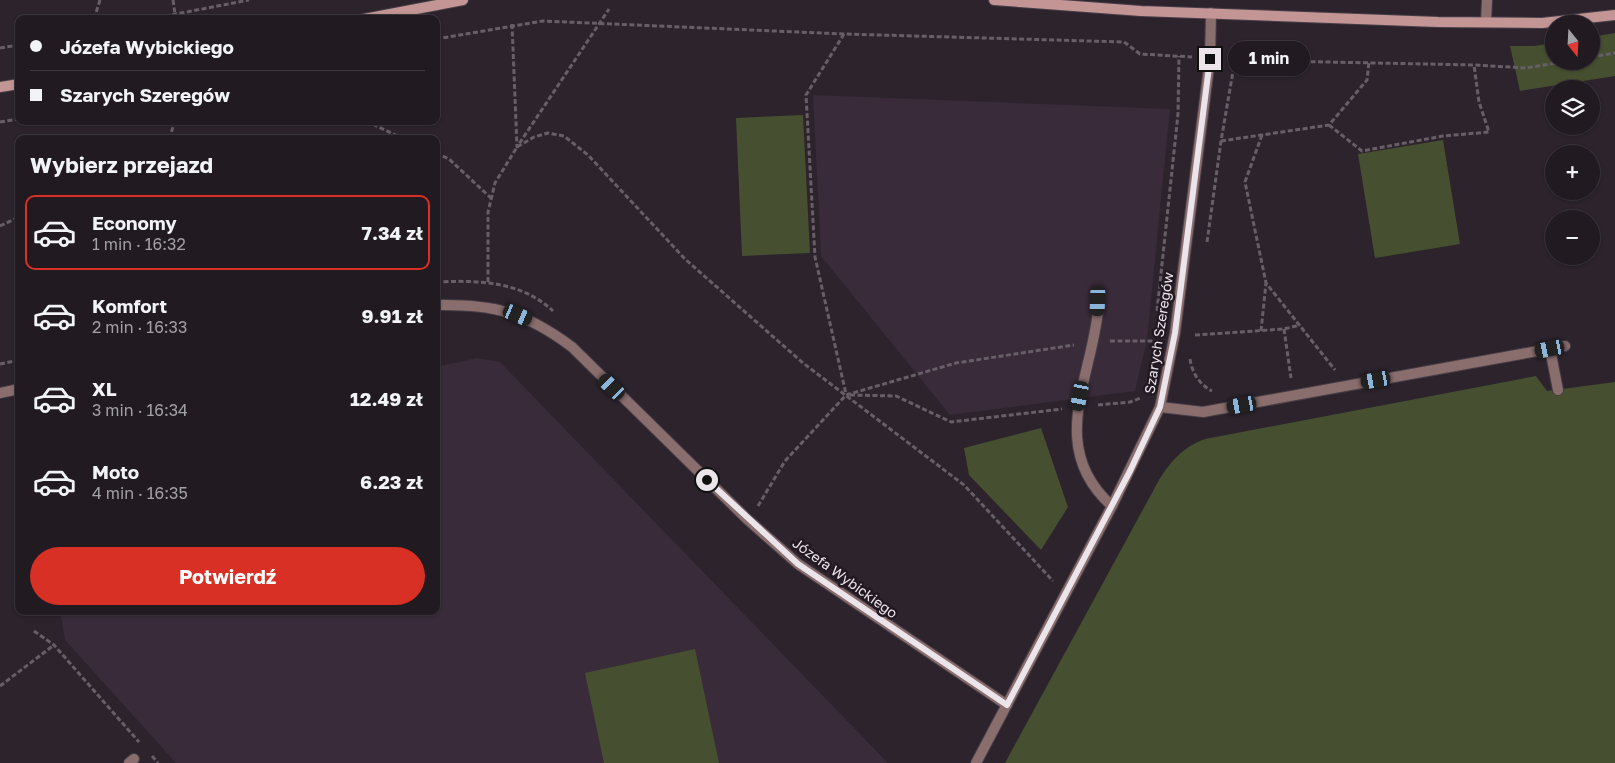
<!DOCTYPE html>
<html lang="pl">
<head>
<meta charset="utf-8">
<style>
  body { margin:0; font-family:"Golos Text",sans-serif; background:#29232a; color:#f1f3f6; height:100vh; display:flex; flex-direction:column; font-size:19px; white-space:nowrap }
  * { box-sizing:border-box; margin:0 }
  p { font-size:16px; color:#a2a1a5 }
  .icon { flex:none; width:28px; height:28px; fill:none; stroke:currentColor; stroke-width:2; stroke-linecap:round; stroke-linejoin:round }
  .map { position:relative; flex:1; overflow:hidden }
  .drawer { position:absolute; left:15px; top:135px; width:425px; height:480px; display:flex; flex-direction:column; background:#211a21; border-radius:10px; box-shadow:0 1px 4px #0004,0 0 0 1px #3e383f }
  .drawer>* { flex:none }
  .hud { position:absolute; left:15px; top:15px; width:425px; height:110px; border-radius:10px; box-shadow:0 1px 4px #0004,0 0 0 1px #3e383f; display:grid; align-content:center; height:110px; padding:0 15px; background:#211a21 }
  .needle { width:32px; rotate:162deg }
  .controls { position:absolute; left:1545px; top:15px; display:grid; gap:10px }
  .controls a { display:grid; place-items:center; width:55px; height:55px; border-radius:50%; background:#211a21; box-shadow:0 1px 4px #0004,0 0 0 1px #3e383f; font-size:25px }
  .end { position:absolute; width:22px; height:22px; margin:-11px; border:6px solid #ebe5eb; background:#111; box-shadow:0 0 0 2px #111 }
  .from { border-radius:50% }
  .bubble { position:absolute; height:35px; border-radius:18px; background:#211a21; box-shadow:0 1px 4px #0004,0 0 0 1px #3e383f; font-size:16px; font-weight:700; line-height:35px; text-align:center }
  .car { position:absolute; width:15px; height:30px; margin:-15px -8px; border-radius:6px; box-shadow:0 0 4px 1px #0007; background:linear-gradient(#222 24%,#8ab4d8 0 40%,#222 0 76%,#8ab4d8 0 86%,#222 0) }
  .hud b { display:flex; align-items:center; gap:18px; height:48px; font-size:19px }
  .hud b+b { border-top:1px solid #3e383f }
  .hud i { width:12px; height:12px; background:#f1f3f6 }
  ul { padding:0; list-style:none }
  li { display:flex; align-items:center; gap:15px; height:75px; margin:0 10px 8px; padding:0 5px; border:2px solid transparent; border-radius:10px }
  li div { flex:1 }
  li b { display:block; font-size:19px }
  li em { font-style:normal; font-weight:700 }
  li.on { border-color:#d93025 }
  li>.icon { width:45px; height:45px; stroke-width:1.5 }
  h2 { padding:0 15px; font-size:22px; line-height:60px }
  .action { display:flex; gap:10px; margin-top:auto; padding:10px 15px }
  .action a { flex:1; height:58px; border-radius:30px; background:#d93025; color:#fff; font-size:20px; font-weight:700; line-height:58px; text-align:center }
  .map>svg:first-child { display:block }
  .built { fill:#392b39 }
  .green { fill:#465030 }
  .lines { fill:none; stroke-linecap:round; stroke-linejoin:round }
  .lane-casing { stroke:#473e47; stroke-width:12 }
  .street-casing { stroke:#473e47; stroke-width:12 }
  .secondary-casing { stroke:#473e47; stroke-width:12 }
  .path { stroke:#675e67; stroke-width:3; stroke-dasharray:5 2.5; stroke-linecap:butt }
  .lane { stroke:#8a6d6d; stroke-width:10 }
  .street { stroke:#8a6d6d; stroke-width:10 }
  .secondary { stroke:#c39595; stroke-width:10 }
  .route { stroke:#ebe5eb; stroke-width:6 }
  .labels { text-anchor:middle; stroke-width:5; stroke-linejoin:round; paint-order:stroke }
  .street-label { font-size:14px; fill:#ebe5eb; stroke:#231922 }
</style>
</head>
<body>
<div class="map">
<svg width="1615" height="763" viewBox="0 0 1615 763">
  <rect width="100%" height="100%" fill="#2c232c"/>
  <g class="built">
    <polygon points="813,95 1170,109 1147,340 1135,391 950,415 821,256"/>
    <polygon points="477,358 500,362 888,763 176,763 65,640 60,611 436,611 436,367"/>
  </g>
  <g class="green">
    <polygon points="1615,33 1615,76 1520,91 1510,46 1534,46 1554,43 1554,61 1591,61 1591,37"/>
    <polygon points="803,115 810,253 742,256 736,118"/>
    <polygon points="1443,140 1460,244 1375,258 1358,154"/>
    <path d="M1536,376L1547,391L1615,382V763H1005L1159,480C1171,461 1183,447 1205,439Z"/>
    <polygon points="1041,428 1068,507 1041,550 969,475 964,448"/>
    <polygon points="695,649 719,763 604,763 585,673"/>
  </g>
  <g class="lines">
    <defs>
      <g id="lane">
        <polyline points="1486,22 1487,0"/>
        <path d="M1099,301C1095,374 1044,445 1112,506"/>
        <path d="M436,305C495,304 525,312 572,347L747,519L798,564L1007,705"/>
        <polyline points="1550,349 1558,390"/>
        <polyline points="0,393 19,389"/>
        <polyline points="1160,407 1203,412 1565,346"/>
        <polyline points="129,763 134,759"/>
      </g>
      <polyline id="street" points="976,763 1112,506 1160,407 1175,333 1210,59 1211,13"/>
      <g id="secondary">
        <polyline points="994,0 1141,11 1438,22 1542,23 1615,15"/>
        <polyline points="364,19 463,0"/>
        <polyline points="0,87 19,84"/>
      </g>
    </defs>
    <use href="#lane" class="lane-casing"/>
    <use href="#street" class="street-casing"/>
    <use href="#secondary" class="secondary-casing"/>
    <g class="path">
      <polyline points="173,0 175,14"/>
      <polyline points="94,19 100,0"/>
      <polyline points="150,19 249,0"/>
      <polyline points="512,24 517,147 609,9"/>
      <polyline points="844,34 806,95 815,257 846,394"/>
      <polyline points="436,39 543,21 844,34 1124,42 1140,54 1192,57"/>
      <polyline points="0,48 19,45"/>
      <polyline points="1591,57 1615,53"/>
      <polyline points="1228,60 1474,65 1526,68 1568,61"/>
      <polyline points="366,121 404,139"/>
      <polyline points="0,122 19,119"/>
      <polyline points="1329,125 1362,151 1443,136 1489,132 1479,102 1474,65"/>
      <polyline points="1262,135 1245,182 1266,283 1335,370"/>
      <polyline points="169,139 175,121"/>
      <polyline points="377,139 395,135"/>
      <polyline points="1221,141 1329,125 1367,80 1369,62"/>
      <polyline points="436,153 449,159 491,198"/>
      <polyline points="0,226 19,217"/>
      <polyline points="1207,242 1221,141 1235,60"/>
      <path d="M436,282C478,280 521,281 553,311"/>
      <polyline points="488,282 488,212 495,183 517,147 534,137 548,133 564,136 588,155 685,259 803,363 964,485 1053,581"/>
      <polyline points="1157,311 1178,114 1179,56"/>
      <polyline points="1284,329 1291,378"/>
      <polyline points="1261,331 1266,283"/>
      <polyline points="1195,335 1284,329 1300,325"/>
      <polyline points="1110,341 1154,341"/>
      <path d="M1190,359C1192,373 1200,385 1212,391"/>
      <polyline points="0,364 19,360"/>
      <polyline points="850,395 896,396 951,422 1062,409"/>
      <polyline points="1098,405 1130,402 1141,398"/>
      <polyline points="758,506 785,461 846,395 956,363 1074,345"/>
      <polyline points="34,631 54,645 139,742"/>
      <polyline points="0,686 54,645"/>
      <polyline points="152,756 158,763"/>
    </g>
    <use href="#lane" class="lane"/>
    <use href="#street" class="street"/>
    <use href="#secondary" class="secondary"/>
  </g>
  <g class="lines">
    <polyline class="route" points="707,480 798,564 1007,705 1130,471 1160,407 1175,333 1210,59"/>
  </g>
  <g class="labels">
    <g class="street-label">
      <text transform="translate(1159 333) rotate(-81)" y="5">Szarych Szeregów</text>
      <text transform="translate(845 578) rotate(36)" y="5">Józefa Wybickiego</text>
    </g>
  </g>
</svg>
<div class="controls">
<a><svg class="needle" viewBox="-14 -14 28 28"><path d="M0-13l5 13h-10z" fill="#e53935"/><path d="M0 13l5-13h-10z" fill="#a2a1a5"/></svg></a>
<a><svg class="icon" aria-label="layers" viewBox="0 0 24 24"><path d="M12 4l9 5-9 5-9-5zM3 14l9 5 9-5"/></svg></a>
<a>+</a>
<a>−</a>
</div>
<i class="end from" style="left:707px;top:480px"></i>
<i class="end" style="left:1210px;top:59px"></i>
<div class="bubble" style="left:1228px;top:41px;width:82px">1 min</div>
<i class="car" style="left:1098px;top:301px;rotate:182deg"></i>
<i class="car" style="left:518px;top:315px;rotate:113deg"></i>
<i class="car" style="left:1550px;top:349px;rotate:259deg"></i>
<i class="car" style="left:1376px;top:380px;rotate:260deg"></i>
<i class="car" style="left:612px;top:387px;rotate:314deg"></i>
<i class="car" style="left:1080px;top:396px;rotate:191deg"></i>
<i class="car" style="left:1242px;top:405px;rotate:260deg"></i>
<div class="hud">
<b><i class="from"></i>Józefa Wybickiego</b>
<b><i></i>Szarych Szeregów</b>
</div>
<section class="drawer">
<h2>Wybierz przejazd</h2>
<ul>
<li class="on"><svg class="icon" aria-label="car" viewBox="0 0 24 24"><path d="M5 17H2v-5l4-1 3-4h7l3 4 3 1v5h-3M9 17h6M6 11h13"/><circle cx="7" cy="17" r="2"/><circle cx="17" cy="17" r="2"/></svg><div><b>Economy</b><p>1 min · 16:32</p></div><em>7.34 zł</em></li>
<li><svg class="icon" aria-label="car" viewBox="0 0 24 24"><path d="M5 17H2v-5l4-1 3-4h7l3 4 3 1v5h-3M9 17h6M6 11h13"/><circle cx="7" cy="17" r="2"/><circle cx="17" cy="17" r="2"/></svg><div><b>Komfort</b><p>2 min · 16:33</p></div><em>9.91 zł</em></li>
<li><svg class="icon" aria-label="car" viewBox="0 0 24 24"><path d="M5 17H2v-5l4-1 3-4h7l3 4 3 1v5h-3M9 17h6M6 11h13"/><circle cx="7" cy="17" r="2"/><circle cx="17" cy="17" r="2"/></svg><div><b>XL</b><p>3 min · 16:34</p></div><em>12.49 zł</em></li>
<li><svg class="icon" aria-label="car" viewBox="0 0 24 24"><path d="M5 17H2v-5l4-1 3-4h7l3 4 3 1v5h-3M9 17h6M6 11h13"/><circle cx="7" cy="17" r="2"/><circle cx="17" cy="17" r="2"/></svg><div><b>Moto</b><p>4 min · 16:35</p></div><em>6.23 zł</em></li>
</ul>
<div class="action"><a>Potwierdź</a></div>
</section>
</div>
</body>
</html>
